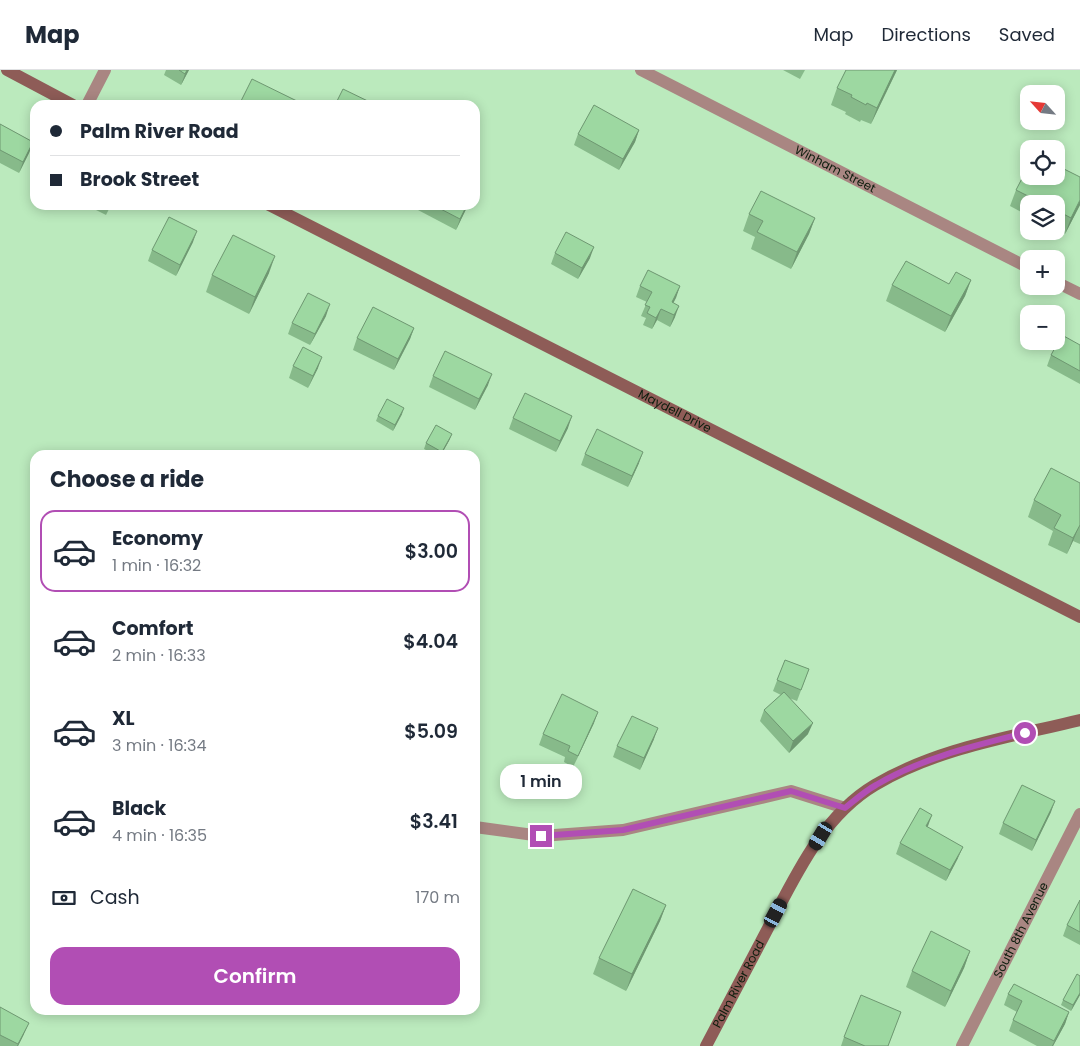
<!DOCTYPE html>
<html lang="en">
<head>
<meta charset="utf-8">
<style>
  body { margin:0; font-family:Poppins,sans-serif; background:#f2f2f3; color:#1f2937; height:100vh; display:flex; flex-direction:column; font-size:19px; white-space:nowrap }
  * { box-sizing:border-box; margin:0 }
  p { font-size:16px; color:#747a83 }
  .icon { flex:none; width:28px; height:28px; fill:none; stroke:currentColor; stroke-width:2; stroke-linecap:round; stroke-linejoin:round }
  .map { position:relative; flex:1; overflow:hidden }
  .sheet { position:absolute; left:30px; top:380px; width:450px; height:565px; display:flex; flex-direction:column; background:#fff; border-radius:15px; box-shadow:0 2px 12px #0003 }
  .sheet>* { flex:none }
  .guide { position:absolute; left:30px; top:30px; width:450px; height:110px; border-radius:15px; box-shadow:0 2px 12px #0003; display:grid; align-content:center; height:110px; padding:0 20px; background:#fff }
  .needle { width:32px; rotate:297deg }
  .controls { position:absolute; left:1020px; top:15px; display:grid; gap:10px }
  .controls a { display:grid; place-items:center; width:45px; height:45px; border-radius:10px; background:#fff; box-shadow:0 2px 12px #0003; font-size:25px }
  .end { position:absolute; width:22px; height:22px; margin:-11px; border:6px solid #b14eb4; background:#fff; box-shadow:0 0 0 2px #fff }
  .from { border-radius:50% }
  .bubble { position:absolute; height:35px; border-radius:15px; background:#fff; box-shadow:0 2px 12px #0003; font-size:16px; font-weight:600; line-height:35px; text-align:center }
  .car { position:absolute; width:15px; height:30px; margin:-15px -8px; border-radius:6px; box-shadow:0 0 4px 1px #0007; background:linear-gradient(#222 24%,#8ab4d8 0 40%,#222 0 76%,#8ab4d8 0 86%,#222 0) }
  .guide b { display:flex; align-items:center; gap:18px; height:48px; font-size:19px }
  .guide b+b { border-top:1px solid #e0e1e3 }
  .guide i { width:12px; height:12px; background:#1f2937 }
  ul { padding:0; list-style:none }
  li { display:flex; align-items:center; gap:15px; height:82px; margin:0 10px 8px; padding:0 10px; border:2px solid transparent; border-radius:15px }
  li div { flex:1 }
  li b { display:block; font-size:19px }
  li em { font-style:normal; font-weight:600 }
  li.current { border-color:#b14eb4 }
  li>.icon { width:45px; height:45px; stroke-width:1.5 }
  h2 { padding:0 20px; font-size:22px; line-height:60px }
  .pay { display:flex; align-items:center; gap:12px; height:55px; padding:0 20px; font-size:19px }
  .pay p { margin-inline-start:auto }
  .action { display:flex; gap:10px; margin-top:auto; padding:10px 20px }
  .action a { flex:1; height:58px; border-radius:15px; background:#b14eb4; color:#fff; font-size:20px; font-weight:600; line-height:58px; text-align:center }
  header { display:flex; align-items:center; gap:30px; box-sizing:border-box; height:70px; padding:0 25px; background:#fff; border-bottom:1px solid #e0e1e3 }
  header strong { font-size:24px }
  nav { display:flex; gap:28px; margin-inline-start:auto; font-size:18px }
  .map>svg:first-child { display:block }
  .lines { fill:none; stroke-linecap:round; stroke-linejoin:round }
  .street { stroke:#a98682; stroke-width:12 }
  .secondary { stroke:#8e5c57; stroke-width:12 }
  .wall { fill:#87ba8a }
  .shaded-wall { fill:#6e9771 }
  .building { fill:#9dd8a1; stroke:#6e9771 }
  .route { stroke:#b14eb4; stroke-width:6 }
  .labels { text-anchor:middle; stroke-width:4; stroke-linejoin:round; paint-order:stroke }
  .street-label { font-size:12px; fill:#0c1d0d; stroke:#bbeabd }
</style>
</head>
<body>
<header>
<strong>Map</strong>
<nav><a>Map</a><a>Directions</a><a>Saved</a></nav>
</header>
<div class="map">
<svg width="1080" height="976" viewBox="0 0 1080 976">
  <rect width="100%" height="100%" fill="#bbeabd"/>
  <g class="lines">
    <g class="street">
      <path id="s1" d="M641,0L1029,198"/>
      <polyline points="87,35 105,0"/>
      <polyline points="1056,212 1080,224"/>
      <polyline points="475,757 541,766 623,760 791,721 845,738"/>
      <path id="s2" d="M962,976L1080,744"/>
    </g>
    <g class="secondary">
      <polyline points="7,0 73,35"/>
      <path id="s3" d="M269,135L1080,547"/>
      <path id="s4" d="M706,976C726,938 746,900 766,862C794,809 821,747 875,715C937,678 1011,667 1080,650"/>
    </g>
  </g>
  <g class="wall">
    <polygon points="166,0 189,0 181,15 164,5"/>
    <polygon points="783,0 805,0 800,9"/>
    <polygon points="846,0 897,0 871,54 861,50 860,52 845,44 846,42 831,35 837,18"/>
    <polygon points="0,54 33,72 29,83 19,103 0,93"/>
    <polygon points="639,60 635,72 619,100 574,75 578,64"/>
    <polygon points="1016,120 1080,135 1065,164 1056,160 1056,134 1029,134 1029,146 1010,136"/>
    <polygon points="86,135 111,135 106,145"/>
    <polygon points="420,135 468,135 456,160 418,140"/>
    <polygon points="749,144 815,148 809,164 791,199 751,179 755,167 743,161"/>
    <polygon points="193,172 176,206 148,191 152,180"/>
    <polygon points="555,183 590,188 578,209 551,194"/>
    <polygon points="269,203 249,244 206,222 212,205"/>
    <polygon points="971,210 965,226 945,262 886,231 892,215 949,214"/>
    <polygon points="640,216 680,216 673,233 675,247 670,257 657,250 652,259 643,255 646,248 641,246 647,232 636,227"/>
    <polygon points="326,246 310,275 288,264 292,253"/>
    <polygon points="414,258 410,269 394,300 353,280 357,268"/>
    <polygon points="1080,275 1080,314 1047,296 1051,285"/>
    <polygon points="293,296 318,298 308,318 289,308"/>
    <polygon points="433,306 488,315 475,340 429,317"/>
    <polygon points="402,344 393,361 376,351 378,346"/>
    <polygon points="513,348 568,358 556,382 509,359"/>
    <polygon points="450,369 441,385 436,385 424,379 426,373"/>
    <polygon points="585,384 639,393 628,417 581,395"/>
    <polygon points="1080,413 1080,474 1073,471 1067,484 1048,475 1053,461 1028,447 1034,430"/>
    <polygon points="785,590 809,599 797,631 789,628 808,664 789,683 760,651 764,640 781,625 773,621"/>
    <polygon points="594,653 573,697 564,692 565,687 539,675 543,664"/>
    <polygon points="654,669 640,700 613,687 617,676"/>
    <polygon points="1051,742 1032,781 999,764 1003,753"/>
    <polygon points="927,757 958,788 946,811 896,784 900,773"/>
    <polygon points="1080,830 1080,875 1063,866 1067,855"/>
    <polygon points="666,835 660,851 626,921 593,904 599,888"/>
    <polygon points="970,881 964,898 945,937 906,917 912,901"/>
    <polygon points="1008,924 1069,942 1065,954 1053,976 1037,976 1009,961 1013,950 1017,942 1004,935"/>
    <polygon points="1080,925 1071,941 1061,935 1063,930"/>
    <polygon points="0,937 24,964 18,976 0,976"/>
    <polygon points="895,958 888,976 841,976 844,967"/>
  </g>
  <g class="shaded-wall">
    <polygon points="187,0 189,0 181,15 185,4"/>
    <polygon points="895,0 897,0 871,54 877,38"/>
    <polygon points="639,60 635,72 619,100 623,89"/>
    <polygon points="33,72 29,83 19,103 23,92"/>
    <polygon points="1080,130 1080,135 1065,164 1071,148"/>
    <polygon points="467,135 468,135 456,160 460,149"/>
    <polygon points="815,148 809,164 791,199 797,182"/>
    <polygon points="197,161 193,172 176,206 180,195"/>
    <polygon points="594,177 590,188 578,209 582,198"/>
    <polygon points="275,186 269,203 249,244 255,227"/>
    <polygon points="971,210 965,226 945,262 951,246"/>
    <polygon points="680,216 676,228 668,243 672,232"/>
    <polygon points="330,234 326,246 310,275 315,264"/>
    <polygon points="679,236 675,247 670,257 674,245"/>
    <polygon points="661,239 657,250 652,259 656,248"/>
    <polygon points="414,258 410,269 394,300 398,289"/>
    <polygon points="322,287 318,298 308,318 313,306"/>
    <polygon points="492,304 488,315 475,340 479,329"/>
    <polygon points="404,338 402,344 393,361 395,355"/>
    <polygon points="572,346 568,358 556,382 560,371"/>
    <polygon points="452,364 450,369 441,385 442,382"/>
    <polygon points="643,382 639,393 628,417 632,406"/>
    <polygon points="1080,454 1073,471 1067,484 1073,468"/>
    <polygon points="598,642 594,653 573,697"/>
    <polygon points="813,653 808,664 789,683 793,671"/>
    <polygon points="658,658 654,669 640,700 644,688"/>
    <polygon points="1055,731 1051,742 1032,781 1036,770"/>
    <polygon points="932,745 928,756 922,768 926,756"/>
    <polygon points="963,777 958,788 946,811 950,800"/>
    <polygon points="666,835 660,851 626,921 632,904"/>
    <polygon points="970,881 964,898 945,937 951,921"/>
    <polygon points="1080,923 1080,925 1071,941 1073,935"/>
    <polygon points="1069,942 1065,954 1053,976 1052,976"/>
    <polygon points="29,953 24,964 18,976 17,976"/>
  </g>
  <g class="building">
    <polygon points="179,0 187,0 185,4"/>
    <polygon points="846,0 895,0 877,38 867,33 866,35 851,27 852,25 837,18"/>
    <polygon points="252,9 301,33 300,35 239,35"/>
    <polygon points="343,19 376,35 335,35"/>
    <polygon points="594,35 639,60 623,89 578,64"/>
    <polygon points="0,54 33,72 23,92 0,80"/>
    <polygon points="1029,95 1029,106 1056,106 1056,95 1080,107 1080,130 1071,148 1056,140 1056,134 1044,134 1016,120"/>
    <polygon points="761,121 815,148 797,182 757,162 763,151 749,144"/>
    <polygon points="433,135 467,135 460,149"/>
    <polygon points="169,147 197,161 180,195 152,180"/>
    <polygon points="566,162 594,177 582,198 555,183"/>
    <polygon points="233,165 275,186 255,227 212,205"/>
    <polygon points="906,191 949,214 956,202 971,210 951,246 892,215"/>
    <polygon points="648,200 680,216 672,232 679,236 674,245 661,239 656,248 647,243 650,237 645,235 652,222 640,216"/>
    <polygon points="308,223 330,234 315,264 292,253"/>
    <polygon points="373,237 414,258 398,289 357,268"/>
    <polygon points="1062,265 1080,275 1080,301 1051,285"/>
    <polygon points="303,277 322,287 313,306 293,296"/>
    <polygon points="445,281 492,304 479,329 433,306"/>
    <polygon points="525,323 572,346 560,371 513,348"/>
    <polygon points="387,329 404,338 395,355 378,346"/>
    <polygon points="436,355 452,364 442,382 426,373"/>
    <polygon points="597,359 643,382 632,406 585,384"/>
    <polygon points="1051,398 1080,413 1080,455 1073,468 1054,458 1061,445 1034,430"/>
    <polygon points="785,590 809,599 801,620 777,610"/>
    <polygon points="784,622 813,653 793,671 764,640"/>
    <polygon points="562,624 598,642 578,686 568,681 570,676 543,664"/>
    <polygon points="632,646 658,658 644,688 617,676"/>
    <polygon points="1022,715 1055,731 1036,770 1003,753"/>
    <polygon points="920,738 932,745 926,756 963,777 950,800 900,773"/>
    <polygon points="633,819 666,835 632,904 599,888"/>
    <polygon points="1080,830 1080,862 1067,855"/>
    <polygon points="931,861 970,881 951,921 912,901"/>
    <polygon points="1077,904 1080,906 1080,923 1073,935 1063,930"/>
    <polygon points="1014,914 1069,942 1054,971 1013,950 1022,931 1008,924"/>
    <polygon points="861,925 901,942 888,976 865,976 844,967"/>
    <polygon points="0,937 29,953 18,974 0,965"/>
  </g>
  <g class="lines">
    <path class="route" d="M541,766L623,760L791,721L845,738C855,730 865,721 876,715C922,688 973,676 1025,663"/>
  </g>
  <g class="labels">
    <g class="street-label">
      <text dy="4" stroke="none"><textPath href="#s1" startOffset="218">Winham Street</textPath></text>
      <text dy="4" stroke="none"><textPath href="#s3" startOffset="455">Maydell Drive</textPath></text>
      <text dy="4" stroke="none"><textPath href="#s2" startOffset="130">South 8th Avenue</textPath></text>
      <text dy="4" stroke="none"><textPath href="#s4" startOffset="70">Palm River Road</textPath></text>
    </g>
  </g>
</svg>
<div class="controls">
<a><svg class="needle" viewBox="-14 -14 28 28"><path d="M0-13l5 13h-10z" fill="#e53935"/><path d="M0 13l5-13h-10z" fill="#747a83"/></svg></a>
<a><svg class="icon" aria-label="locate" viewBox="0 0 24 24"><circle cx="12" cy="12" r="6"/><path d="M12 2v4M12 18v4M2 12h4M18 12h4"/></svg></a>
<a><svg class="icon" aria-label="layers" viewBox="0 0 24 24"><path d="M12 4l9 5-9 5-9-5zM3 14l9 5 9-5"/></svg></a>
<a>+</a>
<a>−</a>
</div>
<i class="end from" style="left:1025px;top:663px"></i>
<i class="end" style="left:541px;top:766px"></i>
<div class="bubble" style="left:500px;top:694px;width:82px">1 min</div>
<i class="car" style="left:821px;top:766px;rotate:211deg"></i>
<i class="car" style="left:776px;top:843px;rotate:28deg"></i>
<div class="guide">
<b><i class="from"></i>Palm River Road</b>
<b><i></i>Brook Street</b>
</div>
<section class="sheet">
<h2>Choose a ride</h2>
<ul>
<li class="current"><svg class="icon" aria-label="car" viewBox="0 0 24 24"><path d="M5 17H2v-5l4-1 3-4h7l3 4 3 1v5h-3M9 17h6M6 11h13"/><circle cx="7" cy="17" r="2"/><circle cx="17" cy="17" r="2"/></svg><div><b>Economy</b><p>1 min · 16:32</p></div><em>$3.00</em></li>
<li><svg class="icon" aria-label="car" viewBox="0 0 24 24"><path d="M5 17H2v-5l4-1 3-4h7l3 4 3 1v5h-3M9 17h6M6 11h13"/><circle cx="7" cy="17" r="2"/><circle cx="17" cy="17" r="2"/></svg><div><b>Comfort</b><p>2 min · 16:33</p></div><em>$4.04</em></li>
<li><svg class="icon" aria-label="car" viewBox="0 0 24 24"><path d="M5 17H2v-5l4-1 3-4h7l3 4 3 1v5h-3M9 17h6M6 11h13"/><circle cx="7" cy="17" r="2"/><circle cx="17" cy="17" r="2"/></svg><div><b>XL</b><p>3 min · 16:34</p></div><em>$5.09</em></li>
<li><svg class="icon" aria-label="car" viewBox="0 0 24 24"><path d="M5 17H2v-5l4-1 3-4h7l3 4 3 1v5h-3M9 17h6M6 11h13"/><circle cx="7" cy="17" r="2"/><circle cx="17" cy="17" r="2"/></svg><div><b>Black</b><p>4 min · 16:35</p></div><em>$3.41</em></li>
</ul>
<div class="pay"><svg class="icon" aria-label="cash" viewBox="0 0 24 24"><path d="M3 7h18v10H3z"/><circle cx="12" cy="12" r="2"/></svg>Cash<p>170 m</p></div>
<div class="action"><a>Confirm</a></div>
</section>
</div>
</body>
</html>
